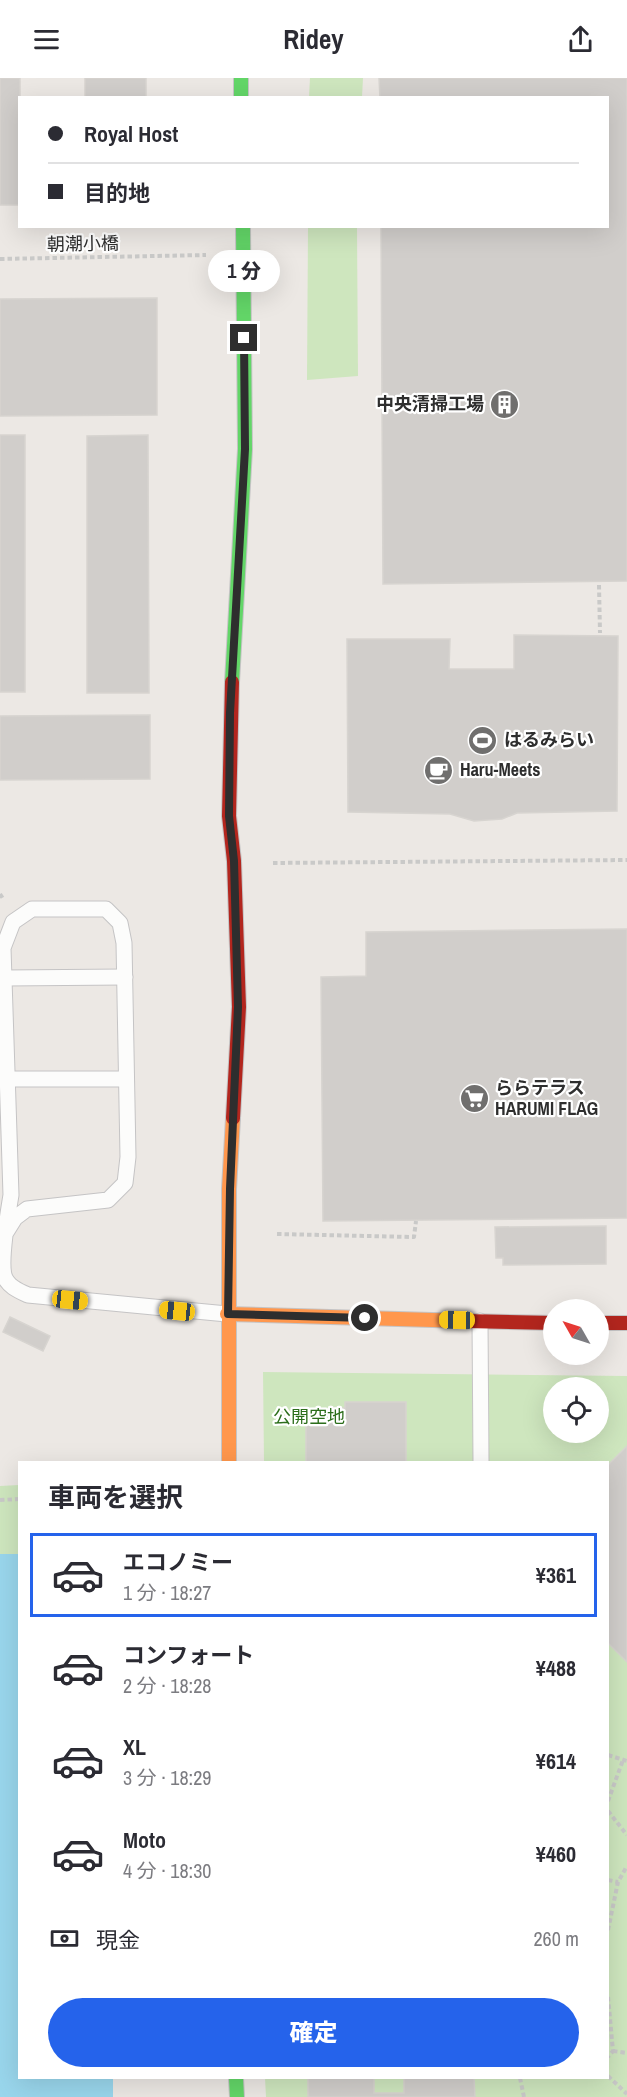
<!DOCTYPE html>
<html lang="ja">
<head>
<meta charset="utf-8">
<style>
  body { margin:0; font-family:"Archivo Narrow","Noto Sans JP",sans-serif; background:#f2f2f3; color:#2b2b33; height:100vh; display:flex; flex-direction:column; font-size:22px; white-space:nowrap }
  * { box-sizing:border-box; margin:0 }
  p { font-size:20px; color:#7c7c81 }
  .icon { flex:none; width:33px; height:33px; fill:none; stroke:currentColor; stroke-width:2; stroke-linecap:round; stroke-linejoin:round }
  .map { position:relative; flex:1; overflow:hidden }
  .drawer { position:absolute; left:18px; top:1383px; width:591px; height:618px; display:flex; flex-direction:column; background:#fff; border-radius:0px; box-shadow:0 6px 24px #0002 }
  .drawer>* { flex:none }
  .guide { position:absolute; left:18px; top:18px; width:591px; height:132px; border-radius:0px; box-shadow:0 6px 24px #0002; display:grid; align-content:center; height:132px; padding:0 30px; background:#fff }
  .needle { width:39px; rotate:309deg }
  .tools { position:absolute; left:543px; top:1221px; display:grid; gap:12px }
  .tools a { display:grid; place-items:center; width:66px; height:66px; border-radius:50%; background:#fff; box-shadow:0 6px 24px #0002; font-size:30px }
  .end { position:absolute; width:27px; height:27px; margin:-14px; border:8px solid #2e2e2e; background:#fff; box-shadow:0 0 0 3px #fff }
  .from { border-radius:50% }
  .bubble { position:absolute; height:42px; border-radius:21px; background:#fff; box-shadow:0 6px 24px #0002; font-size:20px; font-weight:800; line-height:42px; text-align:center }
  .car { position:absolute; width:18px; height:36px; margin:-18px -9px; border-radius:8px; box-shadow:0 0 4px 2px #0007; background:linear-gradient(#f5c518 24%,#345 0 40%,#f5c518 0 76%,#345 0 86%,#f5c518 0) }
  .guide b { display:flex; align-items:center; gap:21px; height:57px; font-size:22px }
  .guide b+b { border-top:2px solid #e1e1e2 }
  .guide i { width:15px; height:15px; background:#2b2b33 }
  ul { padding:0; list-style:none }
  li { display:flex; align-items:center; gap:18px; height:84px; margin:0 12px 9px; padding:0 18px; border:3px solid transparent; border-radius:0px }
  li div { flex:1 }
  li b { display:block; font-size:22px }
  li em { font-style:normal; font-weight:800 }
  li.current { border-color:#2563eb }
  li>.icon { width:54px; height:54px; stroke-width:1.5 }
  h2 { padding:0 30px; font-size:27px; line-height:72px }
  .pay { display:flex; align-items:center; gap:15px; height:66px; padding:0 30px; font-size:22px }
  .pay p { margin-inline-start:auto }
  .cta { display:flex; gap:12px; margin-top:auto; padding:12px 30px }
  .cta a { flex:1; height:69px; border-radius:36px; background:#2563eb; color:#fff; font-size:24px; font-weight:800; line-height:69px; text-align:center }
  header { display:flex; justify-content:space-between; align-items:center; height:78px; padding:0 30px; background:#fff; font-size:27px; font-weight:800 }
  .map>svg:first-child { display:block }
  .green { fill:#cee6be; fill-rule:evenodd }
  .water { fill:#99d6ec }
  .building { fill:#d1cecb; stroke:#d7d4d0; stroke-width:1.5 }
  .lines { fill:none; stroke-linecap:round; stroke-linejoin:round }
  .lane-casing { stroke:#c5c4c5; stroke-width:17 }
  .fast-casing { stroke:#c5c4c5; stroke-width:16 }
  .slow-casing { stroke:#c5c4c5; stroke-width:16 }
  .jam-casing { stroke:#c5c4c5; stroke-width:16 }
  .path { stroke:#c9c9c8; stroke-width:4; stroke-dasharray:4.5 3; stroke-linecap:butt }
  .lane { stroke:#fcfcfb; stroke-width:15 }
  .fast { stroke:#63d668; stroke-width:14 }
  .slow { stroke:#ff974d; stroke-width:14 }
  .jam { stroke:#b3261e; stroke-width:14 }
  .route { stroke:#2e2e2e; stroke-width:8 }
  .labels { text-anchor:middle; stroke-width:4.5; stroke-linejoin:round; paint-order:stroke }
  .street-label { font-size:18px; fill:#2e2e2e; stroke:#fff }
  .poi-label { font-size:18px; font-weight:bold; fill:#2e2e2e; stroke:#fff; text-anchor:start }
  .park-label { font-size:18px; fill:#2c6e1b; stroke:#fff }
</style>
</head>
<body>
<header><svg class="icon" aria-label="menu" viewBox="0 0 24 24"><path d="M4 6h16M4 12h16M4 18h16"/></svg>Ridey<svg class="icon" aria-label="share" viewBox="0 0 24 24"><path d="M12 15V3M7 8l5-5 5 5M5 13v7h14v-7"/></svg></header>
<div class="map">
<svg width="627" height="2019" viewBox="0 0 627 2019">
  <rect width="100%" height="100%" fill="#ece8e4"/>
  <g class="green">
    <polygon points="310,0 363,0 362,19 309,19"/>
    <polygon points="308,149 357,149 358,298 307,302"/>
    <path d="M263,1294L627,1298V2019H266L265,2000H608V1384H264ZM554,1310H598V1354H554Z"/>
    <polygon points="19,1407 19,1476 0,1476 0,1408"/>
  </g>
  <polygon class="water" points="0,1476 20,1476 20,2000 113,2000 113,2019 0,2019"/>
  <g class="building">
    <rect x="0" y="0" width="20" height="127"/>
    <rect x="85" y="0" width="61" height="20"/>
    <polygon points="379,0 627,0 627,503 383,506 381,148 608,148 608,20 380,20"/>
    <polygon points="157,220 157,337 0,338 0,221"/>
    <rect x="0" y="357" width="25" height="257"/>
    <polygon points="148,357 149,615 87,615 87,358"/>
    <polygon points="514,557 618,558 617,733 517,735 502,741 474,743 450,736 348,734 347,561 450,561 449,591 514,591"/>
    <polygon points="150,637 150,701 0,702 0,638"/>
    <polygon points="627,851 627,1140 323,1143 321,899 366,898 366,854"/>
    <polygon points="606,1148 606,1186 503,1187 503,1180 496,1180 495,1149"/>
    <polygon points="10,1239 50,1258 43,1273 3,1254"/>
    <polygon points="345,1324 406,1324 406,1384 306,1384 306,1342 329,1342 329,1330 345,1330"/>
    <polygon points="627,1368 627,1584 608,1565 608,1387"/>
    <polygon points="308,2000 374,2000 374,2015 404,2015 404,2000 474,2000 475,2019 308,2019"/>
  </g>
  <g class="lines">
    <defs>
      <g id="lane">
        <polyline points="5,900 125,899"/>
        <polyline points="7,1001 126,1001"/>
        <path d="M5,1156L15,1140L27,1131L108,1122L125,1105L128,1079L124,865L120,845L106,831H32L13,844L3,870L11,1117C8,1135 0,1181 4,1197C7,1208 19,1213 28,1217L227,1236"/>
        <polyline points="480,1243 481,1384"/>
      </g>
      <g id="fast">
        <polyline points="241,0 241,20"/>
        <polyline points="232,604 245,371 243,148"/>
        <polyline points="236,2000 237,2019"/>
      </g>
      <g id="slow">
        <polyline points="227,1236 466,1243"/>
        <polyline points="229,1384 229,1111 233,1040"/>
      </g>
      <g id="jam">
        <polyline points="232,604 229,738 234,783 239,929 233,1040"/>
        <polyline points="466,1243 554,1245"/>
        <polyline points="598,1245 627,1245"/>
      </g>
    </defs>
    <use href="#lane" class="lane-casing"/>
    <use href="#fast" class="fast-casing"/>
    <use href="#slow" class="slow-casing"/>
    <use href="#jam" class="jam-casing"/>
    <g class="path">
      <polyline points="0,181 206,177"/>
      <polyline points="599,507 600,555"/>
      <polyline points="273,785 627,782"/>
      <polyline points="0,816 4,822"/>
      <polyline points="277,1156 414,1159 416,1143"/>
      <polyline points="0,1422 20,1421"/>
      <polyline points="608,1677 627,1683"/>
      <polyline points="608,1723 623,1682"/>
      <polyline points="608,1733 627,1757"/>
      <polyline points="608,1802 618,1804"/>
      <polyline points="608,1852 618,1804 627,1788"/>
      <polyline points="608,1919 613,1973 608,1979"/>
      <polyline points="613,1973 627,1975"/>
      <polyline points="608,1998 627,2016"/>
      <polyline points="520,2000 524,2019"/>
    </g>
    <use href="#lane" class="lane"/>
    <use href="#fast" class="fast"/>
    <use href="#slow" class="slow"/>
    <use href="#jam" class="jam"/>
  </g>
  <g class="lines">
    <polyline class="route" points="244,260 245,371 230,635 229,738 234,783 238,929 230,1111 228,1236 365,1240"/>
  </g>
  <defs>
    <symbol id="building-disc" viewBox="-11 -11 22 22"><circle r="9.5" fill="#706f6e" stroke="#fff"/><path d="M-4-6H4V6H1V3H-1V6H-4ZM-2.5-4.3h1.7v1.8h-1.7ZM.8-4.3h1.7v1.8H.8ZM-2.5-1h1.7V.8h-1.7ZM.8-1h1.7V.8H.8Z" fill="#fff"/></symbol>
    <symbol id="stadium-disc" viewBox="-11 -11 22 22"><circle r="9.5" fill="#706f6e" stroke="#fff"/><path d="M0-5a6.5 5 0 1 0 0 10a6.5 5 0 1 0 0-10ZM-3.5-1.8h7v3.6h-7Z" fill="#fff"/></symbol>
    <symbol id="cafe-disc" viewBox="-11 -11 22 22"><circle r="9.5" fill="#706f6e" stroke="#fff"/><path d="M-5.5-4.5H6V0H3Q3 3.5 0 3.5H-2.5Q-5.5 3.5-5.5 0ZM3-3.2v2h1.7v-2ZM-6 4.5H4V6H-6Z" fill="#fff"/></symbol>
    <symbol id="supermarket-disc" viewBox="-11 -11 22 22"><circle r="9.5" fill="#706f6e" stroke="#fff"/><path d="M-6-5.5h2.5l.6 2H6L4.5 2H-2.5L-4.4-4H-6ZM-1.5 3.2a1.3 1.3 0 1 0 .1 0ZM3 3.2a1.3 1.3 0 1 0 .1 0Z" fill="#fff"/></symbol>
  </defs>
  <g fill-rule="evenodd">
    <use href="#building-disc" x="488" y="310" width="33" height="33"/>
    <use href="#stadium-disc" x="466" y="646" width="33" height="33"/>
    <use href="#cafe-disc" x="422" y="676" width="33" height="33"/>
    <use href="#supermarket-disc" x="458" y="1004" width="33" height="33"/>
  </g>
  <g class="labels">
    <g class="street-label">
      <text transform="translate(83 166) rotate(-1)" y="6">朝潮小橋</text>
    </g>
    <g class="poi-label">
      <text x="484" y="332" text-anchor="end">中央清掃工場</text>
      <text x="504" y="668">はるみらい</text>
      <text x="460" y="698">Haru-Meets</text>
      <text x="495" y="1016">ららテラス<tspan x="495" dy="21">HARUMI FLAG</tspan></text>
    </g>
    <g class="park-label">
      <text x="309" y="1345">公開空地</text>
    </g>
  </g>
</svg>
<div class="tools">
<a><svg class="needle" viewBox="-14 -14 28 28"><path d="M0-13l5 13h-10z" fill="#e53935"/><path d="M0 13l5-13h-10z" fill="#7c7c81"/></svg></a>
<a><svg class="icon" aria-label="locate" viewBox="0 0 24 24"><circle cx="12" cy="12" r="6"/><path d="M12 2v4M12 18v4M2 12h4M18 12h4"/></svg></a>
</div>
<i class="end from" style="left:365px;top:1240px"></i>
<i class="end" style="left:244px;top:260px"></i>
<div class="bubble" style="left:208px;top:172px;width:72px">1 分</div>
<i class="car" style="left:70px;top:1222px;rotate:96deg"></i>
<i class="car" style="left:177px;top:1233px;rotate:276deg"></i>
<i class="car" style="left:457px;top:1242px;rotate:271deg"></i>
<div class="guide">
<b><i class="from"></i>Royal Host</b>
<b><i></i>目的地</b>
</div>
<section class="drawer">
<h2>車両を選択</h2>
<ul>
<li class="current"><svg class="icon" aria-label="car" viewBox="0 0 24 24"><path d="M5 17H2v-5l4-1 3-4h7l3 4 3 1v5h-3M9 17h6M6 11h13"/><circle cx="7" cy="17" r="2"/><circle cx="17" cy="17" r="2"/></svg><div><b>エコノミー</b><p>1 分 · 18:27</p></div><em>¥361</em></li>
<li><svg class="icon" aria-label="car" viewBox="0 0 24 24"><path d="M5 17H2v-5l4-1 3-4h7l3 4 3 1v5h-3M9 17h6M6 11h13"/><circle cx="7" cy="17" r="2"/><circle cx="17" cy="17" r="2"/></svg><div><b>コンフォート</b><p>2 分 · 18:28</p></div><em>¥488</em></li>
<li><svg class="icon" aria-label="car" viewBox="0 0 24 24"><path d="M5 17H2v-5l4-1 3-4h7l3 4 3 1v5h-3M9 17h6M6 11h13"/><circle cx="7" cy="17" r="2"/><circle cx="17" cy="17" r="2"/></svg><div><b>XL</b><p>3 分 · 18:29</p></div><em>¥614</em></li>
<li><svg class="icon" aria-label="car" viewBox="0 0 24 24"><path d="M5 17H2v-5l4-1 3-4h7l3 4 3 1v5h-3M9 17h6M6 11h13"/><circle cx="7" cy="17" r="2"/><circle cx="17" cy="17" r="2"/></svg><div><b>Moto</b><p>4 分 · 18:30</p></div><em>¥460</em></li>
</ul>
<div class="pay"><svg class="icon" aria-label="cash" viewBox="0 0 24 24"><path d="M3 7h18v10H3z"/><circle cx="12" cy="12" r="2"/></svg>現金<p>260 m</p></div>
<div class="cta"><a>確定</a></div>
</section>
</div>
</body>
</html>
